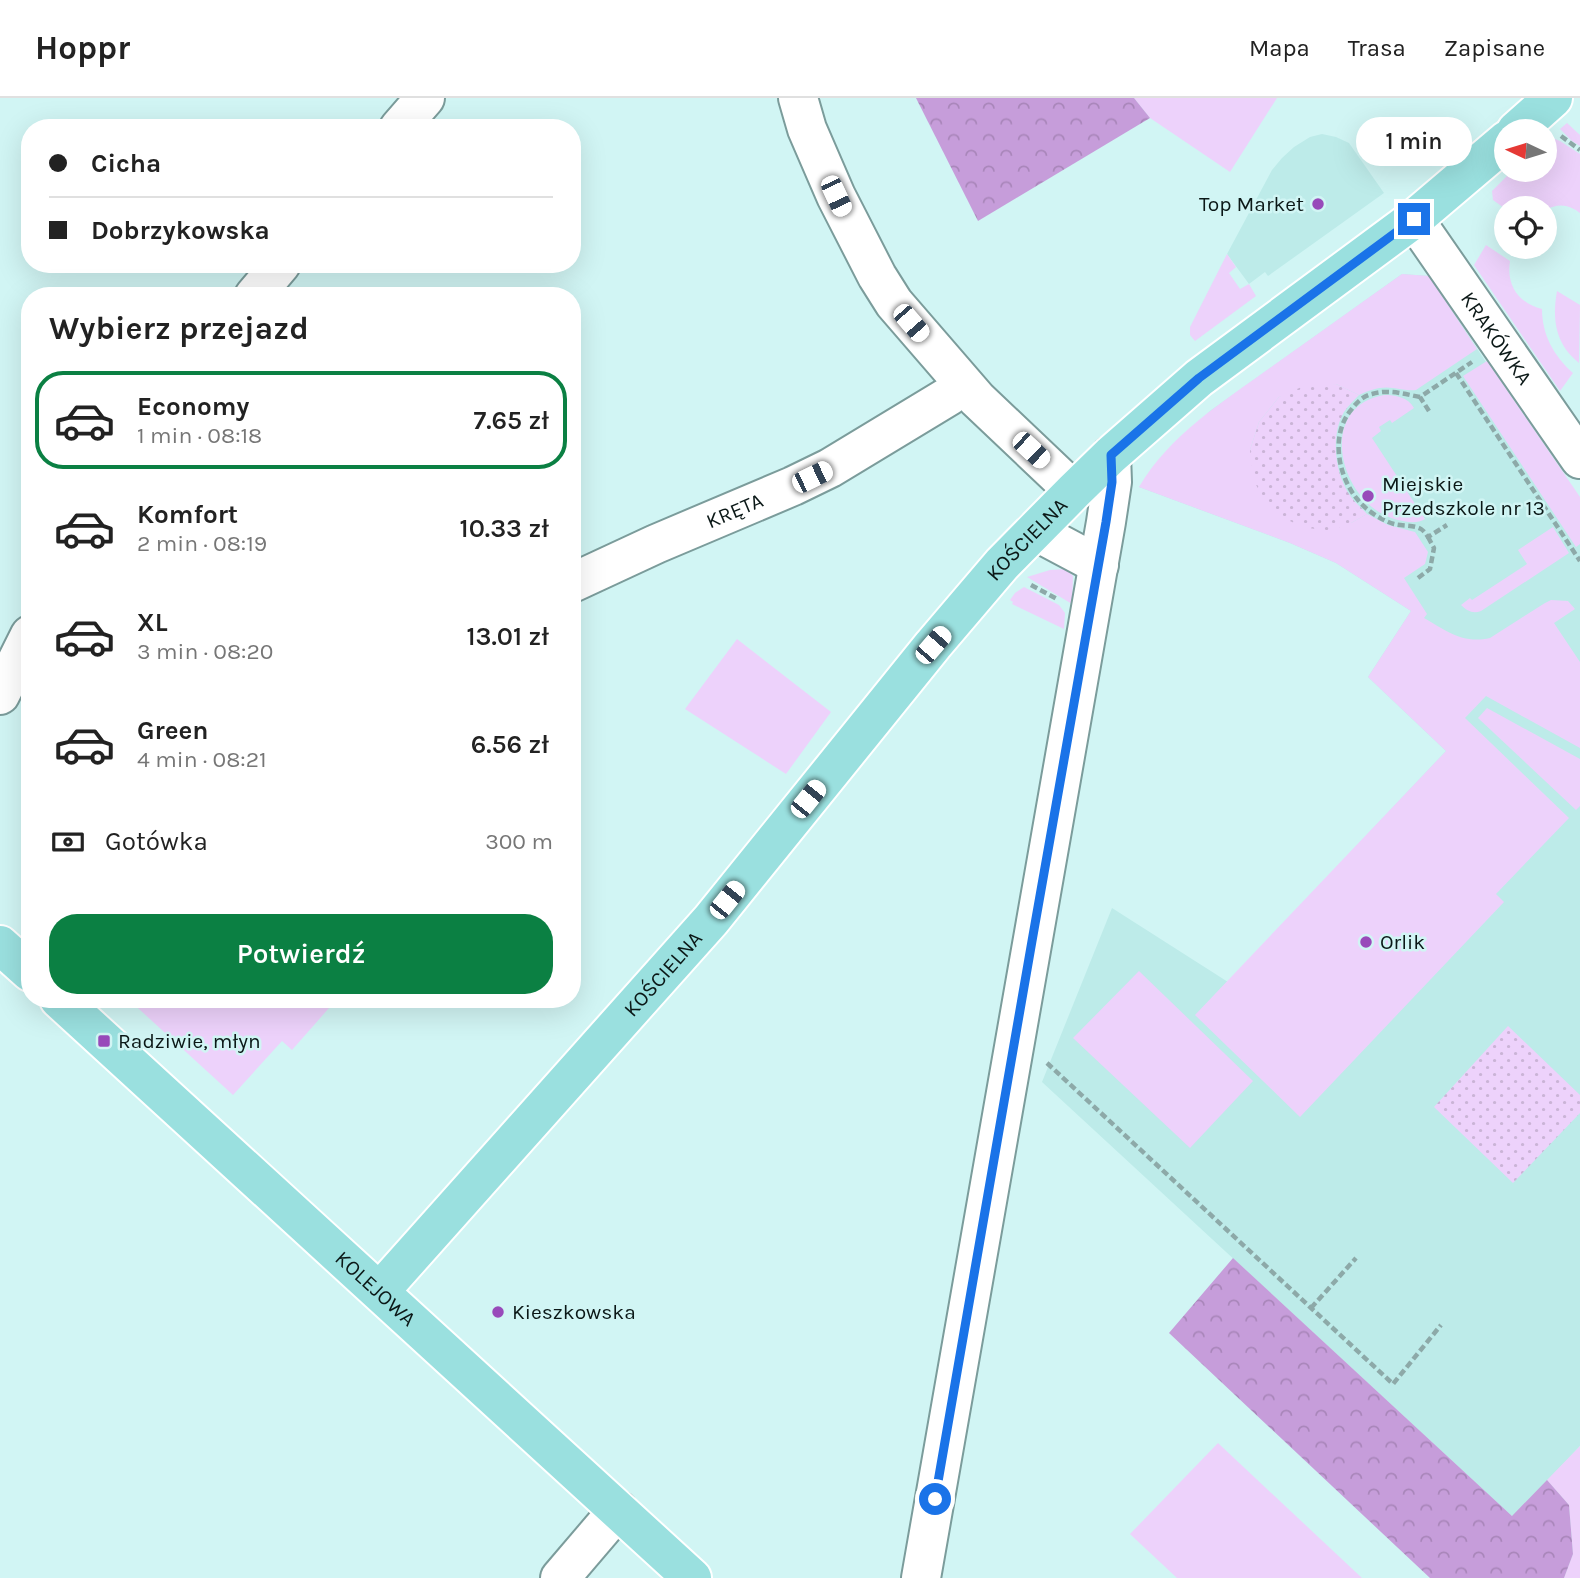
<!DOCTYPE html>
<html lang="pl">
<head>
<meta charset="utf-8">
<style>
  body { margin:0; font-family:Karla,sans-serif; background:#f6f6f6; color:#222; height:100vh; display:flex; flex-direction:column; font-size:26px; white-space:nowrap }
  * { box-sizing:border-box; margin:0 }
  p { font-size:23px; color:#767676 }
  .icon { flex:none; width:38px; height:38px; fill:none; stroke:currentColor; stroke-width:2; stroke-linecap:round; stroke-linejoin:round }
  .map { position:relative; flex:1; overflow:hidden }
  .sheet { position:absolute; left:21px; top:189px; width:560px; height:721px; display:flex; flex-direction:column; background:#fff; border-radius:28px; box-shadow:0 7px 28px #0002 }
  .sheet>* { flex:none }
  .hud { position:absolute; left:21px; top:21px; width:560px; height:154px; border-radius:28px; box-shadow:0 7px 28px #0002; display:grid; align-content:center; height:154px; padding:0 28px; background:#fff }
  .needle { width:46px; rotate:274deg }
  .buttons { position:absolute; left:1494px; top:21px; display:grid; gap:14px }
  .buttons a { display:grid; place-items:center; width:63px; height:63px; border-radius:50%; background:#fff; box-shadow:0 7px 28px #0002; font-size:35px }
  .end { position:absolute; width:32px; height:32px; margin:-16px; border:9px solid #1a73e8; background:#fff; box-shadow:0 0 0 4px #fff }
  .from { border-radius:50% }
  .bubble { position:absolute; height:49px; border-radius:24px; background:#fff; box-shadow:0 7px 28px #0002; font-size:23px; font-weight:600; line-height:49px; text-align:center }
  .car { position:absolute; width:21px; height:42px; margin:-21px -10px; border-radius:9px; box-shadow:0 0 5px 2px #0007; background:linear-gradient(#fff 24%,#345 0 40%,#fff 0 76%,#345 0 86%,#fff 0) }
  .hud b { display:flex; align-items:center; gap:24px; height:66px; font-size:26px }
  .hud b+b { border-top:2px solid #e0e0e0 }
  .hud i { width:18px; height:18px; background:#222 }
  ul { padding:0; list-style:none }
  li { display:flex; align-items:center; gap:21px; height:98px; margin:0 14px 10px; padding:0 14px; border:4px solid transparent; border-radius:28px }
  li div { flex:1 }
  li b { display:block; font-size:26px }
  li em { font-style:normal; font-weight:600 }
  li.current { border-color:#0b8043 }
  li>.icon { width:63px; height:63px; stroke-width:1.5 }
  h2 { padding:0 28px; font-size:32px; line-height:84px }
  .pay { display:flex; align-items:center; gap:18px; height:77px; padding:0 28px; font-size:26px }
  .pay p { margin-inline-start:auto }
  .cta { display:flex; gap:14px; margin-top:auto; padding:14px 28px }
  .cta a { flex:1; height:80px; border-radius:28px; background:#0b8043; color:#fff; font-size:28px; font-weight:600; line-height:80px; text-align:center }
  header { display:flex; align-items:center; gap:42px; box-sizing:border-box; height:98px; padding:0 35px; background:#fff; border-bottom:2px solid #e0e0e0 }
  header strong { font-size:33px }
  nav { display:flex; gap:38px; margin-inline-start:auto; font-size:24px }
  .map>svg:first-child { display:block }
  .built { fill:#bdebe9 }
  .grass { fill:#edd2fb }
  .forest { fill:url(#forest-crowns) }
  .park { fill:url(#park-dots) }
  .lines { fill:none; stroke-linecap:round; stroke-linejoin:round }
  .minor-casing { stroke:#7b9c9b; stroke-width:42 }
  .major-casing { stroke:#fff; stroke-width:42 }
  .path { stroke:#8da9a8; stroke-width:4.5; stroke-dasharray:7 3.5; stroke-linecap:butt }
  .minor { stroke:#fff; stroke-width:38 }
  .major { stroke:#9ae0df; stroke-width:38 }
  .route { stroke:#1a73e8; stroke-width:9 }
  .poi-dot { fill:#984aba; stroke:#d1f5f4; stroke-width:2.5 }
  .labels { text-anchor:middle; stroke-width:5; stroke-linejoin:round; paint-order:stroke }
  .poi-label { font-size:21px; fill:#0b1817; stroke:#d1f5f4; text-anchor:start }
  .street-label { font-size:21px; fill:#0b1817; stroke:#d1f5f4 }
</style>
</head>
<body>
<header>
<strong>Hoppr</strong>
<nav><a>Mapa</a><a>Trasa</a><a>Zapisane</a></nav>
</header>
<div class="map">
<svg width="1580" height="1480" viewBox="0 0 1580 1480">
  <defs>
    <pattern id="forest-crowns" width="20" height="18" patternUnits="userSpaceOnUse" patternTransform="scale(1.75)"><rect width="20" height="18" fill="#c69dda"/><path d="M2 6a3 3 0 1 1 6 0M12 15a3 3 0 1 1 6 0" fill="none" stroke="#a986ba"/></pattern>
    <pattern id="park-dots" width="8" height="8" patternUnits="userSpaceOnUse" patternTransform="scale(1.75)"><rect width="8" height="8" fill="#edd2fb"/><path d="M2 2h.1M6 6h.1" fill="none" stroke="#cab4d6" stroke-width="1.8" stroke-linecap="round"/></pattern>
  </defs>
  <rect width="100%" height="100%" fill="#d1f5f4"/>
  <g class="built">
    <polygon points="1322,36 1336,39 1349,45 1384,95 1268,178 1265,174 1249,186 1227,156 1272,72 1282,60 1294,49 1310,39"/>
    <polygon points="1402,176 1429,178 1580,406 1580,1348 1513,1419 1042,984 1112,810 1228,884 1446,653 1368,579 1411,513 1336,465 1290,445 1139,389 1210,313"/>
  </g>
  <g class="grass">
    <polygon points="1134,0 1277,0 1230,74 1150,20"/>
    <polygon points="1567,25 1580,37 1580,48 1572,43 1560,31"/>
    <path d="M1550,39L1560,43L1580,56V115C1569,106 1558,105 1545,112V110H1507V112L1493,102L1492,93L1513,72H1545V43Z"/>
    <path d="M1486,147L1510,163C1506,188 1519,205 1542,211C1542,237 1554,258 1573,275L1560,293L1474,167Z"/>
    <polygon points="1227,156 1236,169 1229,175 1240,191 1249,186 1256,198 1195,243 1190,237 1190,229"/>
    <path d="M1402,176L1429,178L1477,251L1416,292C1408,293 1402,291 1393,290C1381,288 1370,292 1359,297L1336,286L1279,299L1259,324L1250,352L1351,425L1367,416L1388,427L1415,434L1428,454L1425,466L1404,480L1427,516L1424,520C1447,533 1462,546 1490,540L1545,505L1551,502L1568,503L1575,511L1554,525L1580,564V650L1486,598L1465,620L1569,720L1496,796L1504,804L1300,1019L1195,917L1446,653L1368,579L1411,513L1336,465L1290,445L1139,389C1170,336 1224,303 1274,267C1317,237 1359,206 1402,176Z"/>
    <path d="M1557,193L1580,207L1579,265C1555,246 1552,221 1557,193Z"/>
    <polygon points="1487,263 1580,399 1580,446 1576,449 1463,278"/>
    <path d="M1384,297C1395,297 1408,299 1414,310L1392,325L1390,322L1379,329L1381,333L1372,340L1425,421C1417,426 1407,424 1398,422C1340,409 1314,309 1384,297Z"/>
    <path d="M1553,429L1569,455L1481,513C1473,516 1467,513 1461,507L1470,500L1472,502L1527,466L1518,452Z"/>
    <polygon points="1066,471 1073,478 1072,506 1027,479 1050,472"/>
    <polygon points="1024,489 1059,507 1065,515 1064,531 1012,506 1013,504 1010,502 1015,495"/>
    <polygon points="737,541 831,614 786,676 685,611"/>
    <polygon points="1487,610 1580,661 1580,708 1576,712 1478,620"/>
    <polygon points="1139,873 1253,983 1190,1050 1073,940"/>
    <polygon points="128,901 337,901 292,952 282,943 233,997"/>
    <polygon points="1218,1345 1362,1480 1177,1480 1130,1436"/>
    <polygon points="1580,1348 1580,1480 1564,1480 1573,1456 1569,1407 1547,1382"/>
  </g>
  <g class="forest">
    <polygon points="916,0 1134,0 1150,20 978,123"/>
    <polygon points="1233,1160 1512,1418 1547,1382 1569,1407 1573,1456 1564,1480 1430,1480 1169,1235"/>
  </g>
  <g class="park">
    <path d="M1336,286L1359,297C1354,302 1348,308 1344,314C1330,338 1335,377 1351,399C1355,405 1362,410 1367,416L1351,425L1329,433L1302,429L1282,419L1265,404L1253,381L1250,352L1259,324L1279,299L1306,287Z"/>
    <polygon points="1508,928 1580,997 1580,1015 1513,1085 1434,1009"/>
  </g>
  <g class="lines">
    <defs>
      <g id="minor">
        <polyline points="798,0 807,31 836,98 877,178 894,205 977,301 1074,393"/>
        <polyline points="399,30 425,0"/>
        <path id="s1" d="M1414,121L1580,361"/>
        <polyline points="254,198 281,166"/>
        <polyline points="1035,433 1099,467"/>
        <path id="s2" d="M572,485L656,446L793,388L830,370L949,298L962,285"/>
        <polyline points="0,597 30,537"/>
        <polyline points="560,1480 618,1412"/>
        <polyline points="921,1480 1106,424 1112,384 1111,357"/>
      </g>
      <g id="major">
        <polyline points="1516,33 1553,0"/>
        <polyline points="0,847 30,874"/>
        <path id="s3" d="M59,901L692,1480"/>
        <path id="s4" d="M380,1193L711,822L933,547L1002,466L1074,393L1111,357L1199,280L1414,121L1507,42"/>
      </g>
    </defs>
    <use href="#minor" class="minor-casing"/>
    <use href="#major" class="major-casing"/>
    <g class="path">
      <polyline points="1561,38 1580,52"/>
      <polyline points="1456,275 1580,463"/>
      <path d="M1420,299C1404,296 1389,291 1372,296C1363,298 1357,304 1351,312C1330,337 1338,379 1358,402C1367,413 1381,422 1394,426C1402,428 1415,427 1421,431C1424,433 1426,436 1428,439L1447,427"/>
      <polyline points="1429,313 1420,299 1472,264"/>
      <polyline points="1418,480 1430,471 1434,450 1428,439"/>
      <polyline points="1031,487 1057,501"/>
      <polyline points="1047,965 1393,1286 1441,1227"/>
      <polyline points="1311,1210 1356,1160"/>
    </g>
    <use href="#minor" class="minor"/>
    <use href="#major" class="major"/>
  </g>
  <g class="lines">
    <polyline class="route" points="935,1401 1032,843 1106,424 1112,384 1111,357 1199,280 1414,121"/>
  </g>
  <g class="poi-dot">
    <circle cx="1318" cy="106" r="7"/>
    <circle cx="1368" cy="398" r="7"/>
    <circle cx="1366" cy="844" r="7"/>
    <rect x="97" y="936" width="14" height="14" rx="3.5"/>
    <circle cx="498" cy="1214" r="7"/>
  </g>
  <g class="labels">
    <g class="poi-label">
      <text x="1304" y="113" text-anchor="end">Top Market</text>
      <text x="1382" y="393">Miejskie<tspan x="1382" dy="24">Przedszkole nr 13</tspan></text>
      <text x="1380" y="851">Orlik</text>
      <text x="118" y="950">Radziwie, młyn</text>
      <text x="512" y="1221">Kieszkowska</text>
    </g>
    <g class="street-label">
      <text dy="7" stroke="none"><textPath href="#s1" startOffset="145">KRAKÓWKA</textPath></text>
      <text dy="7" stroke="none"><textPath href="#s2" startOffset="178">KRĘTA</textPath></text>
      <text dy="7" stroke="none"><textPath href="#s4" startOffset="992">KOŚCIELNA</textPath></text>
      <text dy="7" stroke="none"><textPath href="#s4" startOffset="425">KOŚCIELNA</textPath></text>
      <text dy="7" stroke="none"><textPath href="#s3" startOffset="429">KOLEJOWA</textPath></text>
    </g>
  </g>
</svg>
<div class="buttons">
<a><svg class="needle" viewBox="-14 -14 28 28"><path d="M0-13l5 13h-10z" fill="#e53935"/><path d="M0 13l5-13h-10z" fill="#767676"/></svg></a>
<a><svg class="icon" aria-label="locate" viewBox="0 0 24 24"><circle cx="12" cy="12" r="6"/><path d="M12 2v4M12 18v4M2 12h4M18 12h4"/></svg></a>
</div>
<i class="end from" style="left:935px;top:1401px"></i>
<i class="end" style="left:1414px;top:121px"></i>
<div class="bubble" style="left:1356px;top:19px;width:116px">1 min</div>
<i class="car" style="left:836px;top:98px;rotate:155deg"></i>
<i class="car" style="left:911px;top:225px;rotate:139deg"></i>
<i class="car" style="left:1031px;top:352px;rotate:133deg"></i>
<i class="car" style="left:812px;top:379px;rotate:64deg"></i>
<i class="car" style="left:933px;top:547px;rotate:41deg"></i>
<i class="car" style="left:808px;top:701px;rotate:39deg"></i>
<i class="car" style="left:727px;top:802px;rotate:39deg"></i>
<div class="hud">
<b><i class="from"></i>Cicha</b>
<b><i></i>Dobrzykowska</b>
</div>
<section class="sheet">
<h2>Wybierz przejazd</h2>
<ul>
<li class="current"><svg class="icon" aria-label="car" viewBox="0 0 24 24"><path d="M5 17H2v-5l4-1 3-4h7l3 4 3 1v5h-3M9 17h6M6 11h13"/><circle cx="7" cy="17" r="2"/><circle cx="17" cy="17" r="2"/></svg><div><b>Economy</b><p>1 min · 08:18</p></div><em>7.65 zł</em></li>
<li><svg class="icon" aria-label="car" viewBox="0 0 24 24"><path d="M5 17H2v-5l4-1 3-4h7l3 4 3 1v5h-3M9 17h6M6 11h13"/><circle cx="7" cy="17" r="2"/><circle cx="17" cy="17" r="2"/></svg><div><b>Komfort</b><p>2 min · 08:19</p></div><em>10.33 zł</em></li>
<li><svg class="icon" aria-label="car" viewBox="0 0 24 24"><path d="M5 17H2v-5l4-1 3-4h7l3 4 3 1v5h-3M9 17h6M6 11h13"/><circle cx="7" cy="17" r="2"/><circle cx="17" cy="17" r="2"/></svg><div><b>XL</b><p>3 min · 08:20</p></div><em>13.01 zł</em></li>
<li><svg class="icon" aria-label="car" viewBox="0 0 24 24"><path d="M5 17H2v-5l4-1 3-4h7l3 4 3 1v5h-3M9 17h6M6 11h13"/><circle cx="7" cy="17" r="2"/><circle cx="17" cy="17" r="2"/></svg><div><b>Green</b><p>4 min · 08:21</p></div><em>6.56 zł</em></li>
</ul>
<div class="pay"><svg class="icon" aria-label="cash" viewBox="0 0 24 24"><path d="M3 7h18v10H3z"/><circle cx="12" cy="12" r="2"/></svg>Gotówka<p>300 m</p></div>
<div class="cta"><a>Potwierdź</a></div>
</section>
</div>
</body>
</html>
